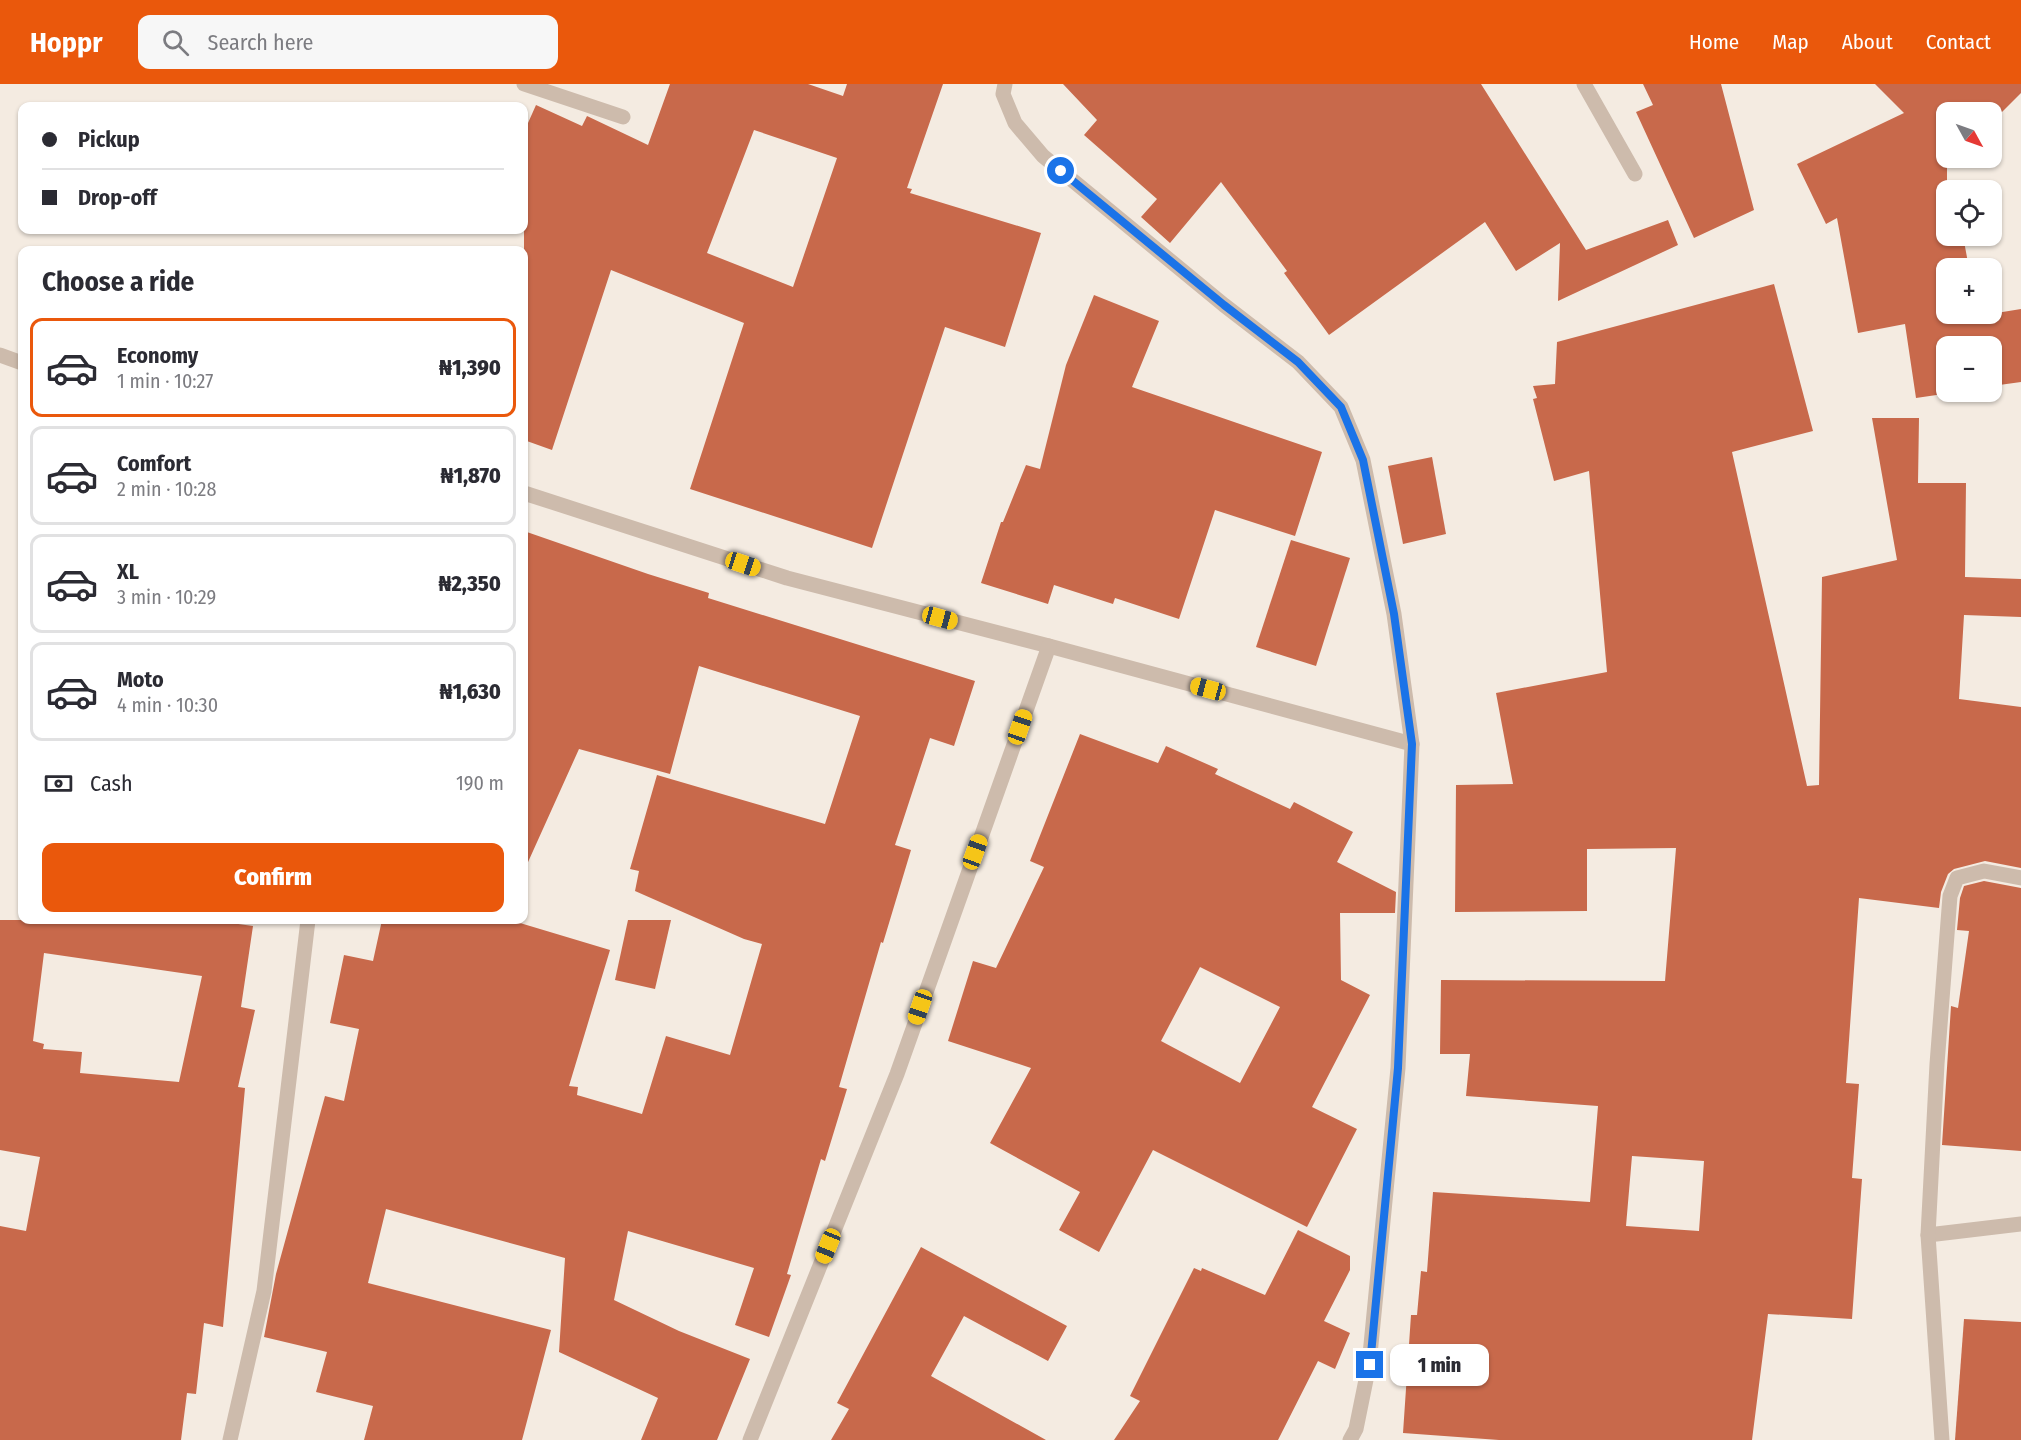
<!DOCTYPE html>
<html lang="en">
<head>
<meta charset="utf-8">
<style>
  body { margin:0; font-family:"Fira Sans Condensed",sans-serif; background:#f7f7f7; color:#2b2b33; height:100vh; display:flex; flex-direction:column; font-size:22px; white-space:nowrap }
  * { box-sizing:border-box; margin:0 }
  p { font-size:20px; color:#7c7c81 }
  .icon { flex:none; width:33px; height:33px; fill:none; stroke:currentColor; stroke-width:2; stroke-linecap:round; stroke-linejoin:round }
  .map { position:relative; flex:1; overflow:hidden }
  .sheet { position:absolute; left:18px; top:162px; width:510px; height:678px; display:flex; flex-direction:column; background:#fff; border-radius:12px; box-shadow:0 2px 4px #0004 }
  .sheet>* { flex:none }
  .top-card { position:absolute; left:18px; top:18px; width:510px; height:132px; border-radius:12px; box-shadow:0 2px 4px #0004; display:grid; align-content:center; height:132px; padding:0 24px; background:#fff }
  .needle { width:39px; rotate:130deg }
  .buttons { position:absolute; left:1936px; top:18px; display:grid; gap:12px }
  .buttons a { display:grid; place-items:center; width:66px; height:66px; border-radius:12px; background:#fff; box-shadow:0 2px 4px #0004; font-size:30px }
  .end { position:absolute; width:27px; height:27px; margin:-14px; border:8px solid #1a73e8; background:#fff; box-shadow:0 0 0 3px #fff }
  .from { border-radius:50% }
  .bubble { position:absolute; height:42px; border-radius:12px; background:#fff; box-shadow:0 2px 4px #0004; font-size:20px; font-weight:800; line-height:42px; text-align:center }
  .car { position:absolute; width:18px; height:36px; margin:-18px -9px; border-radius:8px; box-shadow:0 0 4px 2px #0007; background:linear-gradient(#f5c518 24%,#345 0 40%,#f5c518 0 76%,#345 0 86%,#f5c518 0) }
  .top-card b { display:flex; align-items:center; gap:21px; height:57px; font-size:22px }
  .top-card b+b { border-top:2px solid #e1e1e2 }
  .top-card i { width:15px; height:15px; background:#2b2b33 }
  ul { padding:0; list-style:none }
  li { display:flex; align-items:center; gap:18px; height:99px; margin:0 12px 9px; padding:0 12px; border:3px solid #e1e1e2; border-radius:12px }
  li div { flex:1 }
  li b { display:block; font-size:22px }
  li em { font-style:normal; font-weight:800 }
  li.active { border-color:#ea580c }
  li>.icon { width:54px; height:54px; stroke-width:1.5 }
  h2 { padding:0 24px; font-size:27px; line-height:72px }
  .pay { display:flex; align-items:center; gap:15px; height:66px; padding:0 24px; font-size:22px }
  .pay p { margin-inline-start:auto }
  .cta { display:flex; gap:12px; margin-top:auto; padding:12px 24px }
  .cta a { flex:1; height:69px; border-radius:12px; background:#ea580c; color:#fff; font-size:24px; font-weight:800; line-height:69px; text-align:center }
  header { display:flex; align-items:center; gap:36px; box-sizing:border-box; height:84px; padding:0 30px; background:#ea580c; color:#fff }
  header strong { font-size:28px }
  nav { display:flex; gap:33px; margin-inline-start:auto; font-size:21px }
  .search { width:420px; height:54px; background:#f7f7f7; display:flex; align-items:center; gap:15px; box-sizing:border-box; padding:0 21px; border-radius:12px; color:#7c7c81; font-size:22px }
  .map>svg:first-child { display:block }
  .building { fill:#c8694b; fill-rule:evenodd }
  .lines { fill:none; stroke-linecap:round; stroke-linejoin:round }
  .minor { stroke:#cdbbac; stroke-width:15 }
  .route { stroke:#1a73e8; stroke-width:8 }
</style>
</head>
<body>
<header>
<strong>Hoppr</strong>
<div class="search"><svg class="icon" aria-label="search" viewBox="0 0 24 24"><circle cx="10" cy="10" r="6"/><path d="M15 15l6 6"/></svg>Search here</div>
<nav><a>Home</a><a>Map</a><a>About</a><a>Contact</a></nav>
</header>
<div class="map">
<svg width="2021" height="1356" viewBox="0 0 2021 1356">
  <rect width="100%" height="100%" fill="#f4ebe1"/>
  <g class="building">
    <path d="M670,0H808L843,12L847,0H943L907,104L912,105L910,109L1041,149L1005,263L945,243L872,464L690,405L744,239L611,186L552,366L524,356V48L536,21L582,42L587,32L648,61ZM754,46L837,74L793,203L707,169Z"/>
    <polygon points="1063,0 1481,0 1586,166 1668,136 1678,161 1558,217 1560,159 1516,187 1485,138 1329,251 1284,189 1287,187 1221,98 1170,159 1141,133 1157,115 1084,51 1097,36"/>
    <polygon points="1643,0 1721,0 1754,126 1694,154 1636,28 1653,21"/>
    <polygon points="1875,0 2021,0 2021,9 1992,38 1992,28 1947,28 1947,74 1957,74 1947,83 1947,152 1963,152 1969,184 1947,184 1947,230 1977,230 1978,232 2021,225 2021,298 1992,302 1992,262 1947,262 1947,308 1957,308 1916,314 1905,240 1858,249 1837,134 1826,140 1797,80 1904,29"/>
    <path d="M1774,200L1813,347L1732,368L1807,702L1819,701L1822,493L1897,476L1872,334H1919L1918,399H1966L1965,493L2021,495V533L1964,531L1959,615L2021,623V784L1985,777L1954,785L1948,790L1941,808L1939,824L1859,814L1846,999L1859,1000L1852,1094L1862,1095L1852,1235L1768,1230L1752,1356H1499L1403,1349L1411,1231H1417L1421,1187L1427,1188L1433,1108L1590,1118L1598,1022L1466,1012L1470,970H1440L1441,896L1665,897L1676,764L1587,765V827L1455,828L1456,701L1513,700L1496,609L1607,588L1589,387L1554,397L1533,315L1537,314L1533,302L1555,300L1557,258ZM1632,1072L1704,1077L1699,1147L1626,1142Z"/>
    <polygon points="1094,211 1159,237 1132,303 1322,368 1295,452 1215,426 1179,535 1115,514 1113,520 1054,501 1048,520 981,499 1001,438 1003,438 1026,381 1040,385 1066,281"/>
    <polygon points="1432,373 1446,450 1403,460 1388,382"/>
    <polygon points="524,447 648,490 709,509 708,514 975,597 954,662 930,654 895,761 911,766 883,859 881,858 839,1003 847,1005 825,1077 821,1075 787,1190 791,1191 769,1253 735,1241 754,1184 628,1147 614,1216 679,1247 750,1275 717,1356 641,1356 658,1314 559,1268 565,1174 386,1125 368,1199 551,1246 522,1356 364,1356 373,1322 316,1308 327,1268 264,1253 276,1190 325,1012 344,1017 359,945 330,939 344,871 373,877 382,836 510,836 610,866 569,1002 578,1003 577,1011 642,1030 666,952 730,971 762,860 744,855 635,807 639,787 630,785 657,691 825,740 860,632 699,582 670,690 579,665 524,787"/>
    <polygon points="1291,456 1350,474 1316,582 1256,563"/>
    <path d="M1080,650L1158,679L1166,662L1218,685L1215,690L1290,725L1294,718L1353,748L1337,778L1396,808L1395,829H1340L1341,896L1370,911L1312,1023L1357,1045L1307,1143L1153,1066L1099,1168L1059,1146L1080,1108L990,1059L1031,984L948,957L973,877L996,884L1044,783L1030,777ZM1200,883L1280,923L1240,999L1161,957Z"/>
    <polygon points="1984,797 2021,804 2021,1067 1942,1061 1951,922 1958,924 1969,847 1957,846 1960,814 1964,802"/>
    <path d="M0,836H209L253,842L241,923L255,926L238,1003L245,1004L223,1243L204,1239L196,1310L187,1309L181,1356H0V1142L26,1147L40,1073L0,1066ZM44,869L202,892L179,998L80,989L82,968L43,965L44,960L33,957Z"/>
    <polygon points="628,836 671,836 655,905 615,896"/>
    <polygon points="1298,1146 1350,1172 1350,1186 1324,1237 1350,1249 1335,1285 1318,1277 1278,1356 1114,1356 1140,1317 1130,1312 1194,1184 1201,1187 1202,1184 1265,1211"/>
    <polygon points="921,1163 1067,1242 1048,1277 964,1232 931,1292 1046,1356 831,1356 849,1325 837,1319"/>
    <polygon points="1964,1235 2021,1238 2021,1356 1955,1356"/>
  </g>
  <g class="lines">
    <g class="minor">
      <polyline points="524,0 623,33"/>
      <polyline points="1005,0 1003,10 1015,39 1043,72 1224,221 1298,278 1341,323 1363,376 1394,530 1412,660 1398,984 1369,1281 1356,1345 1350,1356"/>
      <polyline points="1584,0 1635,90"/>
      <polyline points="0,271 22,279"/>
      <polyline points="524,409 787,494 1049,562 1412,660"/>
      <polyline points="1928,1151 2021,1140"/>
      <polyline points="230,1356 264,1207 308,836"/>
      <polyline points="750,1356 897,990 1049,562"/>
      <polyline points="1942,1356 1928,1151 1937,980 1950,812 1957,794 1984,787 2021,794"/>
    </g>
  </g>
  <g class="lines">
    <polyline class="route" points="1061,87 1224,221 1298,278 1341,323 1363,376 1394,530 1412,660 1398,984 1370,1281"/>
  </g>
</svg>
<div class="buttons">
<a><svg class="needle" viewBox="-14 -14 28 28"><path d="M0-13l5 13h-10z" fill="#e53935"/><path d="M0 13l5-13h-10z" fill="#7c7c81"/></svg></a>
<a><svg class="icon" aria-label="locate" viewBox="0 0 24 24"><circle cx="12" cy="12" r="6"/><path d="M12 2v4M12 18v4M2 12h4M18 12h4"/></svg></a>
<a>+</a>
<a>−</a>
</div>
<i class="end from" style="left:1061px;top:87px"></i>
<i class="end" style="left:1370px;top:1281px"></i>
<div class="bubble" style="left:1390px;top:1260px;width:99px">1 min</div>
<i class="car" style="left:743px;top:480px;rotate:108deg"></i>
<i class="car" style="left:940px;top:534px;rotate:105deg"></i>
<i class="car" style="left:1208px;top:605px;rotate:285deg"></i>
<i class="car" style="left:1020px;top:643px;rotate:19deg"></i>
<i class="car" style="left:975px;top:768px;rotate:20deg"></i>
<i class="car" style="left:920px;top:923px;rotate:199deg"></i>
<i class="car" style="left:828px;top:1162px;rotate:202deg"></i>
<div class="top-card">
<b><i class="from"></i>Pickup</b>
<b><i></i>Drop-off</b>
</div>
<section class="sheet">
<h2>Choose a ride</h2>
<ul>
<li class="active"><svg class="icon" aria-label="car" viewBox="0 0 24 24"><path d="M5 17H2v-5l4-1 3-4h7l3 4 3 1v5h-3M9 17h6M6 11h13"/><circle cx="7" cy="17" r="2"/><circle cx="17" cy="17" r="2"/></svg><div><b>Economy</b><p>1 min · 10:27</p></div><em>₦1,390</em></li>
<li><svg class="icon" aria-label="car" viewBox="0 0 24 24"><path d="M5 17H2v-5l4-1 3-4h7l3 4 3 1v5h-3M9 17h6M6 11h13"/><circle cx="7" cy="17" r="2"/><circle cx="17" cy="17" r="2"/></svg><div><b>Comfort</b><p>2 min · 10:28</p></div><em>₦1,870</em></li>
<li><svg class="icon" aria-label="car" viewBox="0 0 24 24"><path d="M5 17H2v-5l4-1 3-4h7l3 4 3 1v5h-3M9 17h6M6 11h13"/><circle cx="7" cy="17" r="2"/><circle cx="17" cy="17" r="2"/></svg><div><b>XL</b><p>3 min · 10:29</p></div><em>₦2,350</em></li>
<li><svg class="icon" aria-label="car" viewBox="0 0 24 24"><path d="M5 17H2v-5l4-1 3-4h7l3 4 3 1v5h-3M9 17h6M6 11h13"/><circle cx="7" cy="17" r="2"/><circle cx="17" cy="17" r="2"/></svg><div><b>Moto</b><p>4 min · 10:30</p></div><em>₦1,630</em></li>
</ul>
<div class="pay"><svg class="icon" aria-label="cash" viewBox="0 0 24 24"><path d="M3 7h18v10H3z"/><circle cx="12" cy="12" r="2"/></svg>Cash<p>190 m</p></div>
<div class="cta"><a>Confirm</a></div>
</section>
</div>
</body>
</html>
